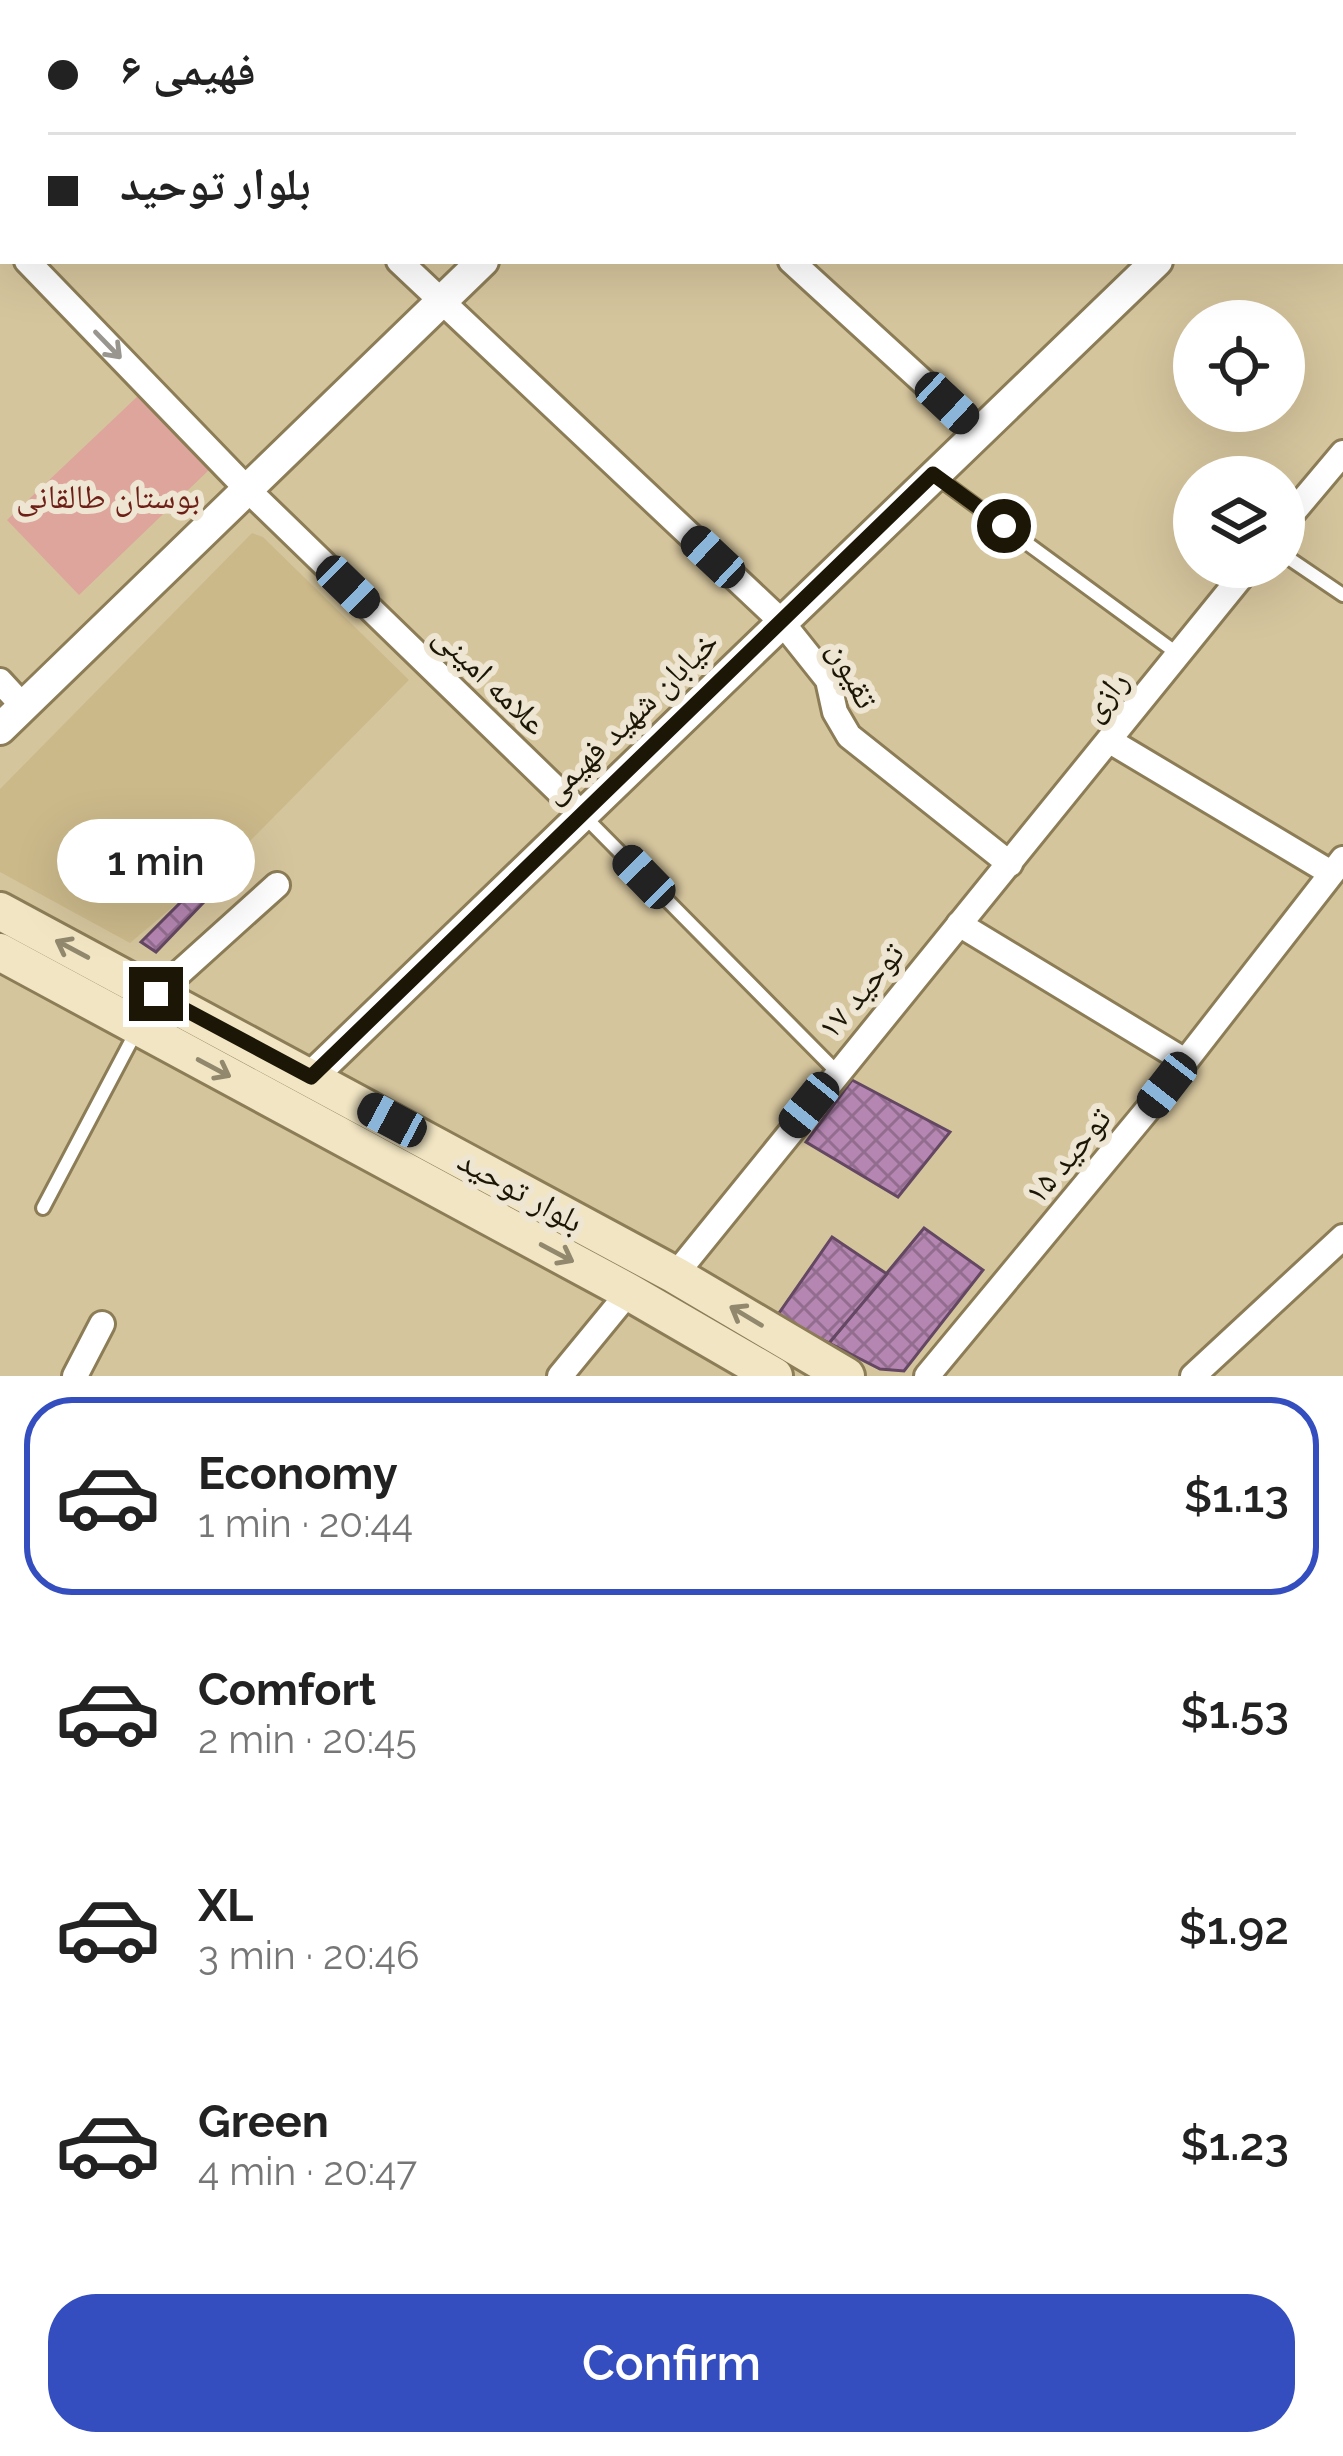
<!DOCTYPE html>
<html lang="en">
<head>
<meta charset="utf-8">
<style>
  body { margin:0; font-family:Raleway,"Noto Naskh Arabic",sans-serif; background:#f6f6f6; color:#222; height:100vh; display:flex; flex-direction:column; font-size:45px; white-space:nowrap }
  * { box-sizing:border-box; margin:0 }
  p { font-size:39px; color:#767676 }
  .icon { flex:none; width:66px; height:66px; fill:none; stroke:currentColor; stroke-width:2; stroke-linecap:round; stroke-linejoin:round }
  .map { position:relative; height:1376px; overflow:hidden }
  .drawer { display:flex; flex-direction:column; background:#fff; flex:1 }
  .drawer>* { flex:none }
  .guide { position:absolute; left:0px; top:0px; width:1344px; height:264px; box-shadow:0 12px 48px #0002; display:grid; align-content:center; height:264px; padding:0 48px; background:#fff }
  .controls { position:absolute; left:1173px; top:300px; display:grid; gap:24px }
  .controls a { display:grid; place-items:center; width:132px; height:132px; border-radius:50%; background:#fff; box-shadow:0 12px 48px #0002; font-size:60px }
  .end { position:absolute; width:54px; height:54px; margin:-27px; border:15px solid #1c1607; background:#fff; box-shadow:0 0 0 6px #fff }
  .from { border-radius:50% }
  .bubble { position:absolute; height:84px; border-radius:42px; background:#fff; box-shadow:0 12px 48px #0002; font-size:39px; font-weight:600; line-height:84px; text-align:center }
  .car { position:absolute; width:36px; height:72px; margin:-36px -18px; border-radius:15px; box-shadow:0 0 9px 3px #0007; background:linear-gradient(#222 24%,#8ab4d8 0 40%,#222 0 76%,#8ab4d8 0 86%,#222 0) }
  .guide b { display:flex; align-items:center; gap:42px; height:114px; font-size:45px }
  .guide b+b { border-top:3px solid #e0e0e0 }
  .guide i { width:30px; height:30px; background:#222 }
  ul { padding:21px 0 0; list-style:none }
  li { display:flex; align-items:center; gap:36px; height:198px; margin:0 24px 18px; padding:0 24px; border:6px solid transparent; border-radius:48px }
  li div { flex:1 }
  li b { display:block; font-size:45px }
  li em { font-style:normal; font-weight:600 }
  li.on { border-color:#344ec0 }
  li>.icon { width:108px; height:108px; stroke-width:1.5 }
  .primary-button { display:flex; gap:24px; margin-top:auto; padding:24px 48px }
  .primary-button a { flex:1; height:138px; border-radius:48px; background:#344ec0; color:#fff; font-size:48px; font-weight:600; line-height:138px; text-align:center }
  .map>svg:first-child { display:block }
  .built { fill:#cbb98a }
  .park { fill:#dda59c }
  .building { fill:url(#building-cross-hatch); stroke:#644762; stroke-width:3 }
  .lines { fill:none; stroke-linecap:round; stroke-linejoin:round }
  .service-casing { stroke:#8c7d57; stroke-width:18 }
  .minor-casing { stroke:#8c7d57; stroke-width:30 }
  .tertiary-casing { stroke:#8c7d57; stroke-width:36 }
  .secondary-casing { stroke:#8c7d57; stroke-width:42 }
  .service { stroke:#fff; stroke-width:12 }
  .minor { stroke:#fff; stroke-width:24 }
  .tertiary { stroke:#fff; stroke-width:30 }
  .secondary { stroke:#f1e5c3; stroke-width:36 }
  .oneway { stroke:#99968f }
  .oneway2 { stroke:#91886e }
  .route { stroke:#1c1607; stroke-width:15 }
  .labels { text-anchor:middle; stroke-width:12; stroke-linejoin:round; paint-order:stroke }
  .park-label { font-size:33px; fill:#6d1e17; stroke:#eee6d2 }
  .street-label { font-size:33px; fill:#1c1607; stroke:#eee6d2 }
</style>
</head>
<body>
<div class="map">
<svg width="1343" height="1376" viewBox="0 0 1343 1376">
  <defs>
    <pattern id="building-cross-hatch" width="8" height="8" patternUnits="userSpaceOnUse" patternTransform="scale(3)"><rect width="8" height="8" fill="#b586b2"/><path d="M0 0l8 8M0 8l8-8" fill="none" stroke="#926d8f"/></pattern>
  </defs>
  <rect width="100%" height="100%" fill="#d5c59d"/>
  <polygon class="built" points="252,533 263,537 409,680 246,845 130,943 0,872 0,789"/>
  <polygon class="park" points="140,394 211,468 79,595 7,520"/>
  <g class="building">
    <polygon points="192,891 203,903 156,952 141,942"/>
    <polygon points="852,1080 950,1132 898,1197 806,1142"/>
    <polygon points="924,1228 983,1270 904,1371 880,1369 829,1343"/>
    <polygon points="832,1237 887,1274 829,1343 777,1316"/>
  </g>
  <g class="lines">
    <defs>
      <g id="service">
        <polyline points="938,478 1178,654"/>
        <polyline points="1284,555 1343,595"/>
        <polyline points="585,817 836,1071"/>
        <polyline points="43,1208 138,1028"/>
      </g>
      <g id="minor">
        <polyline points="136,0 139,3"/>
        <polyline points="518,0 521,3"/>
        <polyline points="1059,3 1062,0"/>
        <polyline points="0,233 3,236"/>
        <polyline points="27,261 249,491 580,812"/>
        <polyline points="399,261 781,621 828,680 835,712 849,736 1010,864"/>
        <polyline points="791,261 978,432"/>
        <polyline points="1284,523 1343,453"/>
        <polyline points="0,681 23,706"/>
        <polyline points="1110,741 1331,873"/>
        <polyline points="959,924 1185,1061"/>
        <polyline points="156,994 277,885"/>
        <polyline points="675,1275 1249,567"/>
        <polyline points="75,1376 102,1324"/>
        <polyline points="560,1376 629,1292"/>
        <polyline points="927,1376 1149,1108 1343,859"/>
        <polyline points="1193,1376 1343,1237"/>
      </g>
      <g id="tertiary">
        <polyline points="740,3 743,0"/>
        <polyline points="1341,86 1343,84"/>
        <polyline points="0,729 483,261"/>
        <polyline points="311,1077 1157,261"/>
      </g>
      <g id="secondary">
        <polyline points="0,911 675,1275 846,1376"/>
        <polyline points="0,952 629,1292 774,1376"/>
      </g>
    </defs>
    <use href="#service" class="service-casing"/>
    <use href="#minor" class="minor-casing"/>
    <use href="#tertiary" class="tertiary-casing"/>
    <use href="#secondary" class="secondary-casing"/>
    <use href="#service" class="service"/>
    <use href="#minor" class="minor"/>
    <use href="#tertiary" class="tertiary"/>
    <use href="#secondary" class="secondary"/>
  </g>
  <defs><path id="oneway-shaft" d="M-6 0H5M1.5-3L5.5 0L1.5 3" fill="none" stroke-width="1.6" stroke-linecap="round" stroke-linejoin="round" transform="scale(3)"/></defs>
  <use class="oneway" href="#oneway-shaft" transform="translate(108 345) rotate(46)"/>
  <g class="oneway2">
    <use href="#oneway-shaft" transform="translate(72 949) rotate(-152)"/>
    <use href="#oneway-shaft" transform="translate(214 1068) rotate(28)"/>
    <use href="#oneway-shaft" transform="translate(557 1253) rotate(28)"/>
    <use href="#oneway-shaft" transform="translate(746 1316) rotate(-149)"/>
  </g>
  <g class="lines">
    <polyline class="route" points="156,994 311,1077 933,474 1004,526"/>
  </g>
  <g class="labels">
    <g class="park-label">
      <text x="108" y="508">بوستان طالقانی</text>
    </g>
    <g class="street-label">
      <text transform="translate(854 674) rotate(63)" y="12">تقیون</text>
      <text transform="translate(491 679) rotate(44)" y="12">علامه امینی</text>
      <text transform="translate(1104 695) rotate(-51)" y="12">رازی</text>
      <text transform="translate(629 716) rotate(-44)" y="12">خیابان شهید فهیمی</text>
      <text transform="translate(860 990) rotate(-50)" y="12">توحید ۱۷</text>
      <text transform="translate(1067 1155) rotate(-50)" y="12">توحید ۱۵</text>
      <text transform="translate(521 1190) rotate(29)" y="12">بلوار توحید</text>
    </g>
  </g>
</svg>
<div class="controls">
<a><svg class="icon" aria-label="locate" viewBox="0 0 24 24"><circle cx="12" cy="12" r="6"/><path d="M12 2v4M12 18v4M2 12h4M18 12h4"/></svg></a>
<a><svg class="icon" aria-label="layers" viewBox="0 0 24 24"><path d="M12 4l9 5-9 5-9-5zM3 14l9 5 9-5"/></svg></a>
</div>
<i class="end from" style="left:1004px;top:526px"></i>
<i class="end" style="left:156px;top:994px"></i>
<div class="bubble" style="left:57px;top:819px;width:198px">1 min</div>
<i class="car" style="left:947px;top:403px;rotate:133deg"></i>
<i class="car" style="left:713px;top:557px;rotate:313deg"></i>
<i class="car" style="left:348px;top:587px;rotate:134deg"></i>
<i class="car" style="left:644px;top:877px;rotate:316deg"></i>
<i class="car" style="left:1167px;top:1085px;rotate:218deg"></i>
<i class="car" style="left:809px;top:1105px;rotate:219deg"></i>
<i class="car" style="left:392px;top:1120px;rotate:298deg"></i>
<div class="guide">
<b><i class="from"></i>فهیمی ۶</b>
<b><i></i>بلوار توحید</b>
</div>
</div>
<section class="drawer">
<ul>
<li class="on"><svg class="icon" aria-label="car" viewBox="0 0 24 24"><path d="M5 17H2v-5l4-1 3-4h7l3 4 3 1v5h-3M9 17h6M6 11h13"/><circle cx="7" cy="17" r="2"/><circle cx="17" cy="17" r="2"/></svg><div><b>Economy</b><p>1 min · 20:44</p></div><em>$1.13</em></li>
<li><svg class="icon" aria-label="car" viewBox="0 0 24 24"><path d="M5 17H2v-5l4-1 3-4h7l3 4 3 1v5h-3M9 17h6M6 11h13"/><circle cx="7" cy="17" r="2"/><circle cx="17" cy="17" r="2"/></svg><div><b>Comfort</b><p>2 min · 20:45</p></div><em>$1.53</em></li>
<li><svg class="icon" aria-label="car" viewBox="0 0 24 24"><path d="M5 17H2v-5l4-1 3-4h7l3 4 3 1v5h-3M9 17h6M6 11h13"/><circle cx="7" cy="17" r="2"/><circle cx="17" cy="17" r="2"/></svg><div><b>XL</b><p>3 min · 20:46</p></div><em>$1.92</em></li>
<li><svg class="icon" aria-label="car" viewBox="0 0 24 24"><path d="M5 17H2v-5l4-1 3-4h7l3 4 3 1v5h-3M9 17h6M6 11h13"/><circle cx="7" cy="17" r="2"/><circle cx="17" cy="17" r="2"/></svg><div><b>Green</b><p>4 min · 20:47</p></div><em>$1.23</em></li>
</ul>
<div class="primary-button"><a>Confirm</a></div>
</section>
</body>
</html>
